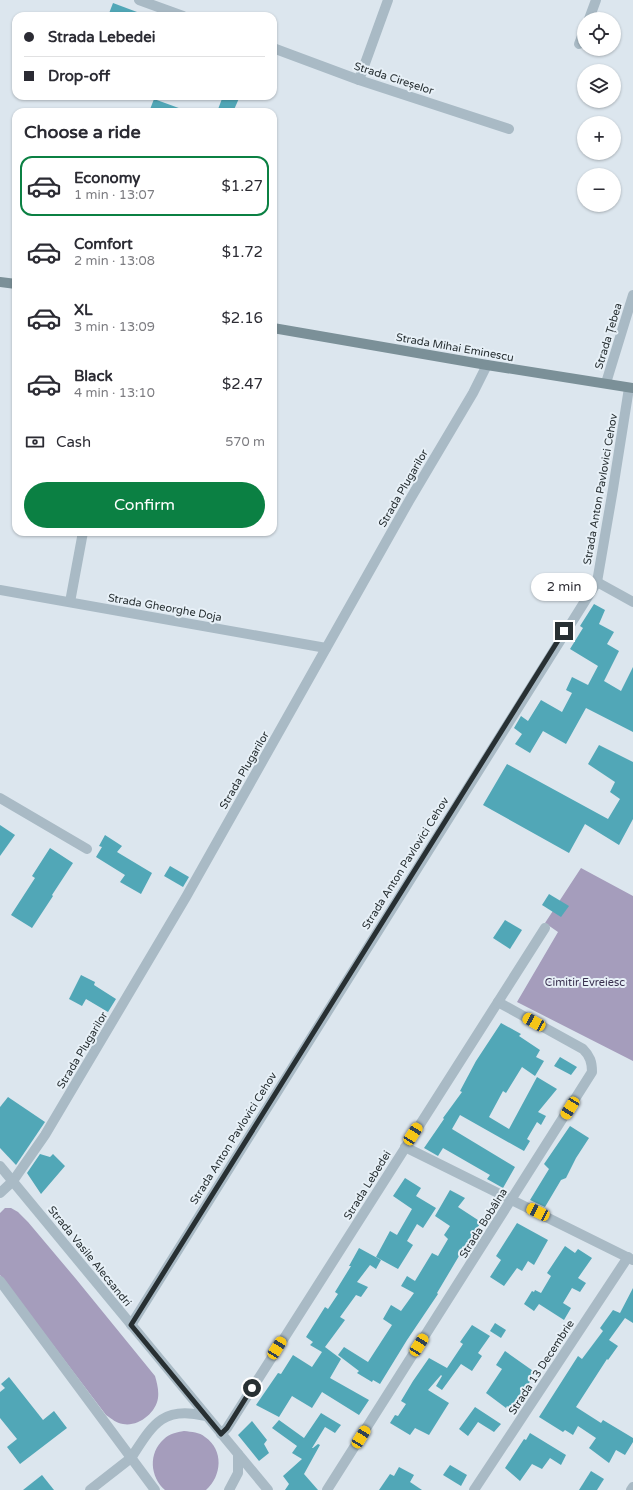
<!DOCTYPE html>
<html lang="en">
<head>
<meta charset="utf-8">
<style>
  body { margin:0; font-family:"Varela Round",sans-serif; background:#f7f7f7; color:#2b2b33; height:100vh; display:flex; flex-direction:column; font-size:15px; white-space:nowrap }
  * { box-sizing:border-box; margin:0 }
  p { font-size:13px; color:#7c7c81 }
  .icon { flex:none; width:22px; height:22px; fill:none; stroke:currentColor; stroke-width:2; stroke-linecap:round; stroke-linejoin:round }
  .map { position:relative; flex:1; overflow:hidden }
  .panel { position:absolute; left:12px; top:108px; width:265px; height:428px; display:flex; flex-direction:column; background:#fff; border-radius:12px; box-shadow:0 1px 3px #0004 }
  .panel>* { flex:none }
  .hud { position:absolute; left:12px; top:12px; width:265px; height:88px; border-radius:12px; box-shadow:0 1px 3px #0004; display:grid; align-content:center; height:88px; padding:0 12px; background:#fff }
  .buttons { position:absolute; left:577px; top:12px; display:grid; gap:8px }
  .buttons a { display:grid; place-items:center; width:44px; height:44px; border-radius:50%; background:#fff; box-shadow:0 1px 3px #0004; font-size:20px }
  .end { position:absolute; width:18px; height:18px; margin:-9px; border:5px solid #283033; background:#fff; box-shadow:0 0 0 2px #fff }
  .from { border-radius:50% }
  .bubble { position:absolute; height:28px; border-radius:14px; background:#fff; box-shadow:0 1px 3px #0004; font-size:13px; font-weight:600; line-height:28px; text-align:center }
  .car { position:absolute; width:12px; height:24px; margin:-12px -6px; border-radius:5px; box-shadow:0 0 3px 1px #0007; background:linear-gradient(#f5c518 24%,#345 0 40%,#f5c518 0 76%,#345 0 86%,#f5c518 0) }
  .hud b { display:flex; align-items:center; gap:14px; height:38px; font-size:15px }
  .hud b+b { border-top:1px solid #e1e1e2 }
  .hud i { width:10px; height:10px; background:#2b2b33 }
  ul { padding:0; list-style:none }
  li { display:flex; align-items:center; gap:12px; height:60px; margin:0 8px 6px; padding:0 4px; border:2px solid transparent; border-radius:12px }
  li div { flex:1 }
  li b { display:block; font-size:15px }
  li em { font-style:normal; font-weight:600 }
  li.active { border-color:#0b8043 }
  li>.icon { width:36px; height:36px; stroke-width:1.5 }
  h2 { padding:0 12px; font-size:18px; line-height:48px }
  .pay { display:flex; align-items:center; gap:10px; height:44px; padding:0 12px; font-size:15px }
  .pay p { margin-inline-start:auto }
  .button { display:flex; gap:8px; margin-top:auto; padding:8px 12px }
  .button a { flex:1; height:46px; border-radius:24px; background:#0b8043; color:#fff; font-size:16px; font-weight:600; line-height:46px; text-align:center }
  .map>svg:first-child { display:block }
  .green { fill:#a59dbc }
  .building { fill:#51a7b7 }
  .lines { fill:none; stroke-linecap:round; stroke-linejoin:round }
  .minor { stroke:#a9bac5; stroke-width:10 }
  .tertiary { stroke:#a9bac5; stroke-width:10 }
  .secondary { stroke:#7b9098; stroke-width:10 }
  .route { stroke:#283033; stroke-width:5 }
  .labels { text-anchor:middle; stroke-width:4; stroke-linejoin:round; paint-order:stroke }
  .street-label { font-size:11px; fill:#283033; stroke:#e7f0f7 }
  .park-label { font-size:11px; fill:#382f4e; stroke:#e7f0f7 }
</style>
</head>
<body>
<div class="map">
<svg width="633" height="1490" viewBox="0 0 633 1490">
  <rect width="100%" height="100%" fill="#dce6ee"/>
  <g class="green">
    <polygon points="581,868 633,896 633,1061 517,1002 558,932 545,923"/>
    <path d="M5,1208H11L18,1212L28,1222L76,1279L155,1376C157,1383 159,1390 158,1398C156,1413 138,1427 123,1424C116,1423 112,1419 106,1415L0,1275V1213Z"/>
    <path d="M184,1431C192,1432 199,1432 205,1437C224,1450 222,1476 206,1490H165C150,1477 148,1453 164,1439C169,1434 177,1432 184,1431Z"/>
  </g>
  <g class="building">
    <polygon points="113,3 145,15 145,16 108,16"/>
    <polygon points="223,96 240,96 233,112 217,112"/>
    <polygon points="154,99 187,111 187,112 149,112"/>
    <polygon points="594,604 605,610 599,624 614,632 607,644 619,651 604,681 621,691 633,667 633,732 586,708 566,744 543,731 530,753 515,744 522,734 514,728 521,716 528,721 541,700 562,712 572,693 566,690 572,677 588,685 598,666 570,649 583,628 580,626"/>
    <polygon points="599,745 633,762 633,819 619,845 585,824 569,853 483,805 507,764 608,819 620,799 610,792 615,782 588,764"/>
    <polygon points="0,825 15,835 0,856"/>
    <polygon points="105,835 122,846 117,852 152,873 141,894 120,882 125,875 96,857 102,847 99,846"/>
    <polygon points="50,848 73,863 52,895 53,896 32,928 11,915 35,878 32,876"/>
    <polygon points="170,866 189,877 183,887 164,876"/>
    <polygon points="549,894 569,906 561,917 542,905"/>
    <polygon points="505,920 522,930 510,949 493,938"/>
    <polygon points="81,975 95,982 94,985 116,999 108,1012 86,999 82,1006 69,999"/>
    <polygon points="501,1023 521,1034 519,1036 540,1050 536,1057 544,1061 535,1076 522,1067 506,1093 503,1091 489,1117 509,1129 537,1077 557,1089 538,1112 546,1116 541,1125 537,1122 527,1139 530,1141 524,1151 460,1115 452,1129 515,1167 503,1188 487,1179 490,1175 443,1148 438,1156 424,1148 444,1119 443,1118 462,1092 460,1091 476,1061"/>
    <polygon points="560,1057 577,1067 571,1075 554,1066"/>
    <polygon points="8,1097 45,1122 16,1165 0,1148 0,1107"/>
    <polygon points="570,1126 589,1138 576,1158 566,1178 561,1180 545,1207 530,1200 549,1169 544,1164"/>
    <polygon points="40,1154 50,1157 53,1154 65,1166 41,1194 27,1173"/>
    <polygon points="405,1178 421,1188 416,1196 436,1208 423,1228 417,1224 407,1241 413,1245 398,1269 376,1257 390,1231 397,1235 412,1209 393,1196"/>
    <polygon points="450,1190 465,1198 458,1207 481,1222 460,1256 459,1256 437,1293 438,1294 407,1340 380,1384 373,1380 372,1382 357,1373 359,1371 338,1355 344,1347 368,1362 392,1325 383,1319 391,1305 401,1311 414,1293 401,1286 407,1276 415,1281 432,1253 438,1256 448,1239 444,1235 450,1226 435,1216"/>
    <polygon points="517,1223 548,1240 534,1265 528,1261 522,1271 517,1268 504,1286 490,1277 501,1260 496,1256"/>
    <polygon points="565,1246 575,1253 578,1249 592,1258 578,1278 586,1283 580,1292 572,1288 563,1303 571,1308 564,1320 539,1304 534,1311 524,1304 532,1291 534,1292 535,1290 541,1293 551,1276 547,1273"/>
    <polygon points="359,1248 381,1260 376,1269 370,1265 357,1282 368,1287 361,1297 356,1295 340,1317 345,1320 325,1347 341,1359 330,1378 369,1400 359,1415 322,1392 312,1408 292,1396 279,1417 256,1405 278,1373 281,1374 293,1355 312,1367 322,1352 310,1345 313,1342 306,1337 325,1307 328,1309 338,1294 335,1292 351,1266 349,1266"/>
    <polygon points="633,1288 633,1323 625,1318 609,1340 618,1346 608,1360 607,1359 576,1407 601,1423 603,1420 633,1438 633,1442 625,1455 616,1450 609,1463 589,1448 596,1438 578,1426 573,1435 565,1430 563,1432 539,1417 578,1356 582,1359 603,1331 600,1328 613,1310 620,1313"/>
    <polygon points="495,1323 506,1330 501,1338 490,1331"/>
    <polygon points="472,1325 490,1336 478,1353 482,1356 472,1371 461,1364 442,1390 436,1386 442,1376 441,1375 428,1390 449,1403 429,1435 415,1428 410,1435 390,1423 395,1415 398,1416 406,1404 401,1401 413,1381 429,1358 447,1368 463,1344 460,1342"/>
    <polygon points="505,1351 536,1373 511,1409 507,1406 506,1408 486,1393 502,1369 496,1365"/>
    <polygon points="9,1377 43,1420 54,1411 67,1428 20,1464 7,1447 17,1439 0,1418 0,1392 5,1388 1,1384"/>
    <polygon points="475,1407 501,1424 494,1432 478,1422 468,1436 459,1429"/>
    <polygon points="321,1413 341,1425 335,1433 325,1427 312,1448 313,1448 318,1444 320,1445 304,1474 318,1490 285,1490 289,1484 283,1476 302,1459 292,1453 297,1446 272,1428 279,1420 304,1438"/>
    <polygon points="252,1421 267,1440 264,1444 269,1453 259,1461 238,1435"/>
    <polygon points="530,1433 566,1455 561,1465 550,1458 542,1469 532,1464 520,1481 505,1468 524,1439 526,1440"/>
    <polygon points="450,1465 467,1475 461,1486 443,1475"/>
    <polygon points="399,1467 414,1475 410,1482 422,1490 379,1490 390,1474 394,1476"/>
    <polygon points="591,1471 604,1479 597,1490 579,1490"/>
    <polygon points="42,1475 54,1490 23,1490"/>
  </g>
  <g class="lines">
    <g class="minor">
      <polyline points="139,0 183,16"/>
      <polyline points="589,19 596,0"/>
      <polyline points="579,44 584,31"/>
      <polyline points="273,48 359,80 509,129"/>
      <polyline points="359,80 388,0"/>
      <polyline points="606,383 633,295"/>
      <polyline points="597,582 633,602"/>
      <polyline points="0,590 326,648"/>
      <polyline points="70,602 83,532"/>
      <polyline points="0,798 87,849"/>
      <polyline points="405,1147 633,1260"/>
      <polyline points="13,1181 45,1135 186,897 409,501 473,393 487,365"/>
      <polyline points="131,1325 597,582 613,489 629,388"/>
      <polyline points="221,1434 227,1428 545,928"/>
      <polyline points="90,1490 131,1458"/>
      <path d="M327,1490L592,1072C592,1062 590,1056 583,1049L498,1002"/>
      <polyline points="474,1490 628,1257"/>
    </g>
    <g class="tertiary">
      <polyline points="0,1166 268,1490"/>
      <polyline points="0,1193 13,1181"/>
      <polyline points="0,1281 155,1490"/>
      <path d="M131,1458C152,1426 162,1405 205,1416"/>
      <polyline points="229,1490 238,1473 238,1454"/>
      <polyline points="631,1490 633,1487"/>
    </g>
    <g class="secondary">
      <polyline points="0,282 16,284"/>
      <polyline points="273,328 487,365 633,388"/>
    </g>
  </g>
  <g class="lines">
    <polyline class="route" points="252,1388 227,1428 221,1434 131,1325 564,631"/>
  </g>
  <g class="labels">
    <g class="street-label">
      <text transform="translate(394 78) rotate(18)" y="4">Strada Cireșelor</text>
      <text transform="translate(608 336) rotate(-73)" y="4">Strada Țebea</text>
      <text transform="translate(455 347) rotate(10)" y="4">Strada Mihai Eminescu</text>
      <text transform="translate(403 488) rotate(-60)" y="4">Strada Plugarilor</text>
      <text transform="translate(600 489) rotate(-80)" y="4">Strada Anton Pavlovici Cehov</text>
      <text transform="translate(165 607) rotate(10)" y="4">Strada Gheorghe Doja</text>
      <text transform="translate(244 770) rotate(-60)" y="4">Strada Plugarilor</text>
      <text transform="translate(405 863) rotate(-58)" y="4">Strada Anton Pavlovici Cehov</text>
      <text transform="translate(82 1050) rotate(-59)" y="4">Strada Plugarilor</text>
      <text transform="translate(233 1138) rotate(-58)" y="4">Strada Anton Pavlovici Cehov</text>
      <text transform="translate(367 1185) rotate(-58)" y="4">Strada Lebedei</text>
      <text transform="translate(483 1223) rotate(-58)" y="4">Strada Bobâlna</text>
      <text transform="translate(90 1256) rotate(51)" y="4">Strada Vasile Alecsandri</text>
      <text transform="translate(541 1367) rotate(-57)" y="4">Strada 13 Decembrie</text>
    </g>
    <g class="park-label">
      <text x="585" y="986">Cimitir Evreiesc</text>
    </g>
  </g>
</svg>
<div class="buttons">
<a><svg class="icon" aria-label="locate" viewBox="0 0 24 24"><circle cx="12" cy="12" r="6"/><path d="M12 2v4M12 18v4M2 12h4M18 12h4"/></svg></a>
<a><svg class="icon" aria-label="layers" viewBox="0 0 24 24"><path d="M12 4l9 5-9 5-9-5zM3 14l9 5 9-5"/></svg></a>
<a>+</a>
<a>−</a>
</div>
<i class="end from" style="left:252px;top:1388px"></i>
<i class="end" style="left:564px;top:631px"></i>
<div class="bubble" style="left:531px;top:573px;width:66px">2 min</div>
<i class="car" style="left:534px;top:1022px;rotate:299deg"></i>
<i class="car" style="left:570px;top:1108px;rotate:212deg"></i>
<i class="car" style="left:413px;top:1134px;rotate:33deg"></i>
<i class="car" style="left:538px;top:1212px;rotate:296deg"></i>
<i class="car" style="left:419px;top:1345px;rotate:32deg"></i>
<i class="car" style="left:277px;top:1348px;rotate:32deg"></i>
<i class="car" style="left:361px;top:1437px;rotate:32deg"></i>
<div class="hud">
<b><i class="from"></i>Strada Lebedei</b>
<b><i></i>Drop-off</b>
</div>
<section class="panel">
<h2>Choose a ride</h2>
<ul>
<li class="active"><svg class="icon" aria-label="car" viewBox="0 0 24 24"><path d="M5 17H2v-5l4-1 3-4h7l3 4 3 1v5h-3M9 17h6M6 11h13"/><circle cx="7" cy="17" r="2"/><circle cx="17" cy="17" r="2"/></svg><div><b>Economy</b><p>1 min · 13:07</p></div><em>$1.27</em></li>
<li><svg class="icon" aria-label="car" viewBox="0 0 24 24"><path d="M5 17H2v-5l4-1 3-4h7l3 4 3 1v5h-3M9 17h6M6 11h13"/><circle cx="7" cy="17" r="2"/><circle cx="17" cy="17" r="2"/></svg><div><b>Comfort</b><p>2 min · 13:08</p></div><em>$1.72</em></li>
<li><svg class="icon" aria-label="car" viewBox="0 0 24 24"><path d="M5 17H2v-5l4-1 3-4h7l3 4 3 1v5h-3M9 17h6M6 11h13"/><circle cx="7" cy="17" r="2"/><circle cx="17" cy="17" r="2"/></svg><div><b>XL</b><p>3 min · 13:09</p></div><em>$2.16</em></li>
<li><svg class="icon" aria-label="car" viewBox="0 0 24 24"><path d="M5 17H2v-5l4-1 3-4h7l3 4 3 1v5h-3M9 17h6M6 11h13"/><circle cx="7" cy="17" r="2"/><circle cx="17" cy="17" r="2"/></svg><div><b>Black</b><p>4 min · 13:10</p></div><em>$2.47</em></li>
</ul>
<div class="pay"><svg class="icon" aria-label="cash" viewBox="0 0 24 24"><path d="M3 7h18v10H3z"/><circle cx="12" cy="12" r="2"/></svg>Cash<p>570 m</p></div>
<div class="button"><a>Confirm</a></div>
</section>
</div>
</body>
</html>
